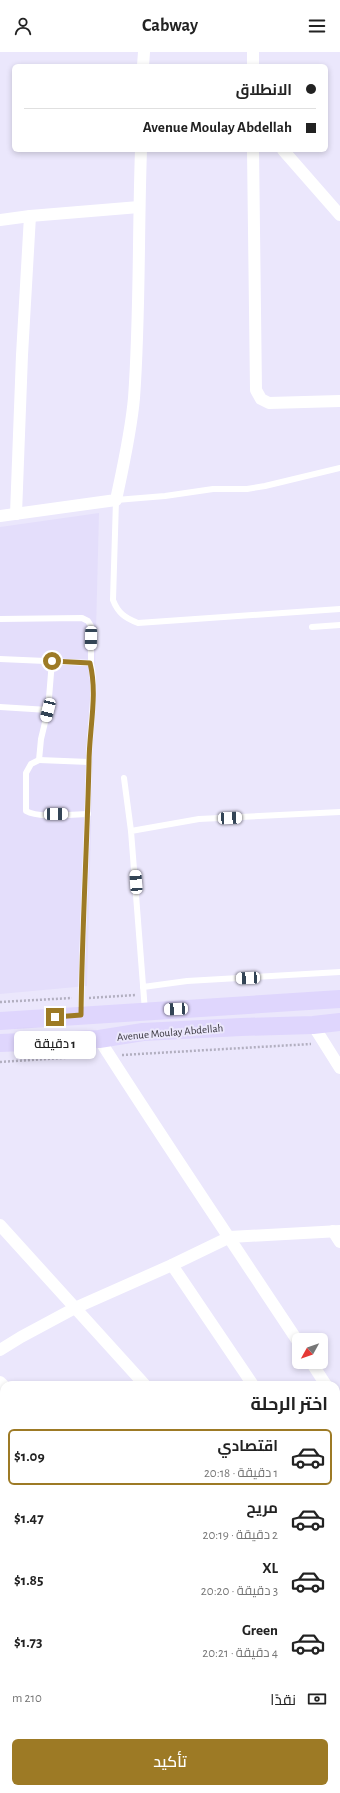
<!DOCTYPE html>
<html lang="ar">
<head>
<meta charset="utf-8">
<style>
  body { margin:0; font-family:"Alegreya Sans",Cairo,sans-serif; background:#f2f2f2; color:#222; direction:rtl; height:100vh; display:flex; flex-direction:column; font-size:15px; white-space:nowrap }
  * { box-sizing:border-box; margin:0 }
  p { font-size:13px; color:#767676 }
  .icon { flex:none; width:22px; height:22px; fill:none; stroke:currentColor; stroke-width:2; stroke-linecap:round; stroke-linejoin:round }
  .map { position:relative; flex:1; overflow:hidden; direction:ltr }
  .panel { position:absolute; left:0px; top:1329px; width:340px; height:412px; display:flex; flex-direction:column; background:#fff; border-radius:12px 12px 0 0; box-shadow:0 2px 6px #0003; direction:rtl }
  .panel>* { flex:none }
  .banner { position:absolute; left:12px; top:12px; width:316px; height:88px; border-radius:6px; box-shadow:0 2px 6px #0003; direction:rtl; display:grid; align-content:center; height:88px; padding:0 12px; background:#fff }
  .needle { width:26px; rotate:230deg }
  .controls { position:absolute; left:292px; top:1281px; display:grid; gap:8px }
  .controls a { display:grid; place-items:center; width:36px; height:36px; border-radius:6px; background:#fff; box-shadow:0 2px 6px #0003; font-size:20px }
  .end { position:absolute; width:18px; height:18px; margin:-9px; border:5px solid #9d7a25; background:#fff; box-shadow:0 0 0 2px #fff }
  .from { border-radius:50% }
  .bubble { position:absolute; height:28px; border-radius:6px; background:#fff; box-shadow:0 2px 6px #0003; font-size:13px; font-weight:600; line-height:28px; text-align:center; direction:rtl }
  .car { position:absolute; width:12px; height:24px; margin:-12px -6px; border-radius:5px; box-shadow:0 0 3px 1px #0007; background:linear-gradient(#fff 24%,#345 0 40%,#fff 0 76%,#345 0 86%,#fff 0) }
  .banner b { display:flex; align-items:center; gap:14px; height:38px; font-size:15px }
  .banner b+b { border-top:1px solid #e0e0e0 }
  .banner i { width:10px; height:10px; background:#222 }
  ul { padding:0; list-style:none }
  li { display:flex; align-items:center; gap:12px; height:56px; margin:0 8px 6px; padding:0 4px; border:2px solid transparent; border-radius:6px }
  li div { flex:1 }
  li b { display:block; font-size:15px }
  li em { font-style:normal; font-weight:600 }
  li.current { border-color:#9d7a25 }
  li>.icon { width:36px; height:36px; stroke-width:1.5 }
  h2 { padding:0 12px; font-size:18px; line-height:48px }
  .pay { display:flex; align-items:center; gap:10px; height:44px; padding:0 12px; font-size:15px }
  .pay p { margin-inline-start:auto }
  .cta { display:flex; gap:8px; margin-top:auto; padding:8px 12px }
  .cta a { flex:1; height:46px; border-radius:6px; background:#9d7a25; color:#fff; font-size:16px; font-weight:600; line-height:46px; text-align:center }
  header { display:flex; justify-content:space-between; align-items:center; height:52px; padding:0 12px; background:#fff; font-size:18px; font-weight:600 }
  .map>svg:first-child { display:block }
  .built { fill:#e4defb }
  .lines { fill:none; stroke-linecap:round; stroke-linejoin:round }
  .path { stroke:#b2afc0; stroke-width:2.5; stroke-dasharray:2 2; stroke-linecap:butt }
  .lane { stroke:#fff; stroke-width:6 }
  .street { stroke:#fff; stroke-width:12 }
  .primary { stroke:#dfd6fd; stroke-width:18 }
  .route { stroke:#9d7a25; stroke-width:5 }
  .labels { text-anchor:middle; stroke-width:4; stroke-linejoin:round; paint-order:stroke }
  .street-label { font-size:11px; fill:#34323a; stroke:#ebe7fc }
</style>
</head>
<body>
<header><svg class="icon" aria-label="menu" viewBox="0 0 24 24"><path d="M4 6h16M4 12h16M4 18h16"/></svg>Cabway<svg class="icon" aria-label="person" viewBox="0 0 24 24"><circle cx="12" cy="8" r="4"/><path d="M4 21q1-7 8-7t8 7"/></svg></header>
<div class="map">
<svg width="340" height="1741" viewBox="0 0 340 1741">
  <rect width="100%" height="100%" fill="#ebe7fc"/>
  <polygon class="built" points="99,461 87,934 0,942 0,475"/>
  <g class="lines">
    <g class="path">
      <polyline points="89,946 136,943"/>
      <polyline points="0,950 72,946"/>
      <polyline points="122,1003 311,992"/>
      <polyline points="0,1010 95,1004"/>
    </g>
    <g class="lane">
      <path d="M340,416L265,434L247,437H213L165,444L116,448L113,548C118,561 125,566 138,571L340,557"/>
      <polyline points="0,567 82,566 88,569 91,574 91,611"/>
      <polyline points="312,575 340,573"/>
      <path d="M0,607L91,611C97,643 89,678 89,711C87,795 82,878 81,962"/>
      <path d="M0,655L48,658L41,687L39,708L31,712L26,721V759C40,767 71,762 88,762"/>
      <polyline points="48,658 52,609"/>
      <polyline points="39,708 89,710"/>
      <polyline points="124,726 131,779"/>
      <polyline points="143,935 187,929 340,920"/>
      <polyline points="145,959 131,779 199,767 340,760"/>
    </g>
    <g class="street">
      <polyline points="143,14 144,0"/>
      <polyline points="253,14 253,0"/>
      <polyline points="253,98 256,338 261,347 269,351 340,349"/>
      <polyline points="283,98 340,163"/>
      <polyline points="0,168 30,164 139,155"/>
      <polyline points="16,462 22,303 30,164"/>
      <path d="M0,464L116,448C123,415 131,380 134,346C140,264 138,181 141,98"/>
      <polyline points="313,973 340,1016"/>
      <path d="M99,987C164,1089 232,1190 299,1291"/>
      <polyline points="0,1173 145,1333"/>
      <polyline points="333,1179 340,1190"/>
      <polyline points="172,1213 253,1333"/>
      <polyline points="0,1298 21,1285 75,1256 172,1213 230,1185 340,1179"/>
      <polyline points="311,1310 326,1333"/>
      <polyline points="0,1330 4,1334"/>
      <polyline points="336,1348 340,1354"/>
      <polyline points="0,1420 4,1424"/>
      <polyline points="336,1478 340,1475"/>
      <polyline points="0,1502 4,1506"/>
      <polyline points="0,1574 4,1570"/>
      <polyline points="336,1585 340,1582"/>
      <polyline points="0,1606 4,1609"/>
      <polyline points="336,1677 340,1681"/>
      <polyline points="172,1737 178,1741"/>
      <polyline points="109,1741 113,1737"/>
    </g>
    <g class="primary">
      <polyline points="0,969 340,947"/>
      <polyline points="0,991 99,987 143,980 241,975 313,973 340,970"/>
    </g>
  </g>
  <g class="lines">
    <path class="route" d="M52,609L90,611C98,643 89,678 89,711C87,795 82,879 81,963L55,965"/>
  </g>
  <g class="labels">
    <g class="street-label">
      <text transform="translate(170 980) rotate(-5)" y="4">Avenue Moulay Abdellah</text>
    </g>
  </g>
</svg>
<div class="controls">
<a><svg class="needle" viewBox="-14 -14 28 28"><path d="M0-13l5 13h-10z" fill="#e53935"/><path d="M0 13l5-13h-10z" fill="#767676"/></svg></a>
</div>
<i class="end from" style="left:52px;top:609px"></i>
<i class="end" style="left:55px;top:965px"></i>
<div class="bubble" style="left:14px;top:979px;width:82px">1 دقيقة</div>
<i class="car" style="left:91px;top:586px;rotate:181deg"></i>
<i class="car" style="left:48px;top:658px;rotate:194deg"></i>
<i class="car" style="left:56px;top:762px;rotate:89deg"></i>
<i class="car" style="left:230px;top:766px;rotate:87deg"></i>
<i class="car" style="left:136px;top:830px;rotate:356deg"></i>
<i class="car" style="left:248px;top:926px;rotate:267deg"></i>
<i class="car" style="left:176px;top:957px;rotate:267deg"></i>
<div class="banner">
<b><i class="from"></i>الانطلاق</b>
<b><i></i>Avenue Moulay Abdellah</b>
</div>
<section class="panel">
<h2>اختر الرحلة</h2>
<ul>
<li class="current"><svg class="icon" aria-label="car" viewBox="0 0 24 24"><path d="M5 17H2v-5l4-1 3-4h7l3 4 3 1v5h-3M9 17h6M6 11h13"/><circle cx="7" cy="17" r="2"/><circle cx="17" cy="17" r="2"/></svg><div><b>اقتصادي</b><p>1 دقيقة · 20:18</p></div><em>$1.09</em></li>
<li><svg class="icon" aria-label="car" viewBox="0 0 24 24"><path d="M5 17H2v-5l4-1 3-4h7l3 4 3 1v5h-3M9 17h6M6 11h13"/><circle cx="7" cy="17" r="2"/><circle cx="17" cy="17" r="2"/></svg><div><b>مريح</b><p>2 دقيقة · 20:19</p></div><em>$1.47</em></li>
<li><svg class="icon" aria-label="car" viewBox="0 0 24 24"><path d="M5 17H2v-5l4-1 3-4h7l3 4 3 1v5h-3M9 17h6M6 11h13"/><circle cx="7" cy="17" r="2"/><circle cx="17" cy="17" r="2"/></svg><div><b>XL</b><p>3 دقيقة · 20:20</p></div><em>$1.85</em></li>
<li><svg class="icon" aria-label="car" viewBox="0 0 24 24"><path d="M5 17H2v-5l4-1 3-4h7l3 4 3 1v5h-3M9 17h6M6 11h13"/><circle cx="7" cy="17" r="2"/><circle cx="17" cy="17" r="2"/></svg><div><b>Green</b><p>4 دقيقة · 20:21</p></div><em>$1.73</em></li>
</ul>
<div class="pay"><svg class="icon" aria-label="cash" viewBox="0 0 24 24"><path d="M3 7h18v10H3z"/><circle cx="12" cy="12" r="2"/></svg>نقدًا<p>210 m</p></div>
<div class="cta"><a>تأكيد</a></div>
</section>
</div>
</body>
</html>
